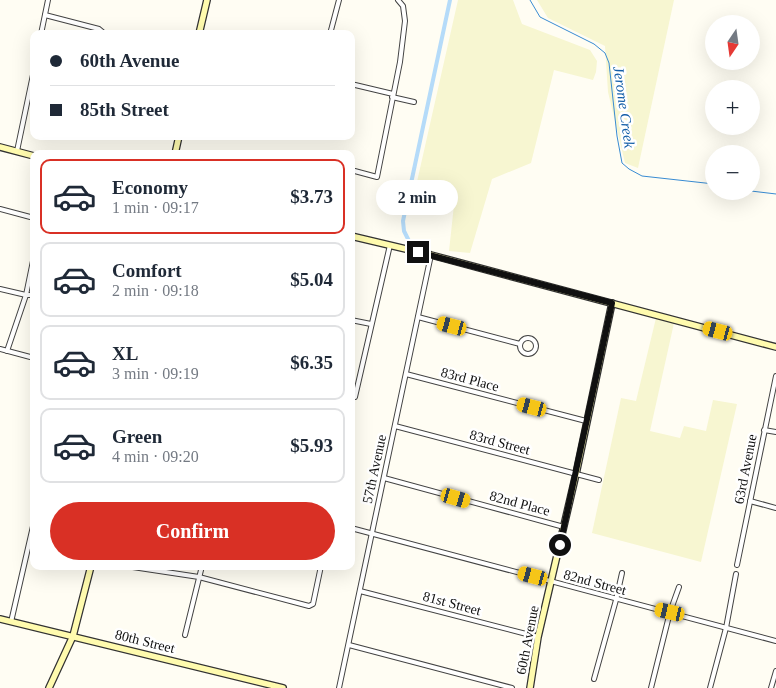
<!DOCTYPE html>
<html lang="en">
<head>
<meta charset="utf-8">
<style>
  body { margin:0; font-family:"Times New Roman",serif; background:#f2f2f3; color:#1f2937; height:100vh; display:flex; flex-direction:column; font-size:19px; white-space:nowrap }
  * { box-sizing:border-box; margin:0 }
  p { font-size:16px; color:#747a83 }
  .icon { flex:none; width:28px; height:28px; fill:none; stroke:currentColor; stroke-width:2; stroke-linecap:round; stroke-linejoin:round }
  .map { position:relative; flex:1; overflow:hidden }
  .details { position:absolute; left:30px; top:150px; width:325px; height:420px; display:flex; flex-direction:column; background:#fff; border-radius:10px; box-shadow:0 5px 20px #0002 }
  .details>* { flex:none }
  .banner { position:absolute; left:30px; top:30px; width:325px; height:110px; border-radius:10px; box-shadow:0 5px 20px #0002; display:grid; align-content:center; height:110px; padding:0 20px; background:#fff }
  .needle { width:32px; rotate:193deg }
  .controls { position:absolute; left:705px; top:15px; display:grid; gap:10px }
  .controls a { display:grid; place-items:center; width:55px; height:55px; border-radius:50%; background:#fff; box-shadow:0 5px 20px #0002; font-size:25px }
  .end { position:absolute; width:22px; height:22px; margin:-11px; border:6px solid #101010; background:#fff; box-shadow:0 0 0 2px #fff }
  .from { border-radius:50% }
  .bubble { position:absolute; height:35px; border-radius:18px; background:#fff; box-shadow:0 5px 20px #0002; font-size:16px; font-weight:700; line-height:35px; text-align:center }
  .car { position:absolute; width:15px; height:30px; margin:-15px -8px; border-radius:6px; box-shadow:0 0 4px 1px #0007; background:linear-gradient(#f5c518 24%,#345 0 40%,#f5c518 0 76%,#345 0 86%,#f5c518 0) }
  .banner b { display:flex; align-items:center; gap:18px; height:48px; font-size:19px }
  .banner b+b { border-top:1px solid #e0e1e3 }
  .banner i { width:12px; height:12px; background:#1f2937 }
  ul { padding:9px 0 0; list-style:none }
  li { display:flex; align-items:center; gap:15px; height:75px; margin:0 10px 8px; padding:0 10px; border:2px solid #e0e1e3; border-radius:10px }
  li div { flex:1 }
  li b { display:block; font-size:19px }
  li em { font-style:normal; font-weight:700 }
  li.active { border-color:#d93025 }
  li>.icon { width:45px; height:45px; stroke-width:1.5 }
  .cta { display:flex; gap:10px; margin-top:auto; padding:10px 20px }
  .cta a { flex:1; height:58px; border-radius:30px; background:#d93025; color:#fff; font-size:20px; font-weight:700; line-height:58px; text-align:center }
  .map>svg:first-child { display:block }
  .farmland { fill:#f7f6d1 }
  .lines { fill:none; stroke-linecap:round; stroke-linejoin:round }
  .stream { stroke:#398cd3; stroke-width:1 }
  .canal { stroke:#b5dbf9; stroke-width:4 }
  .street-casing { stroke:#434343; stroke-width:6 }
  .secondary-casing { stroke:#323232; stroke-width:8 }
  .street { stroke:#fff; stroke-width:4 }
  .secondary { stroke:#fffbae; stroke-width:5.5 }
  .route { stroke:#101010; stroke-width:6 }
  .labels { text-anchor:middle; stroke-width:5; stroke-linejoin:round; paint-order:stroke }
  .street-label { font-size:14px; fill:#101010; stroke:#fff }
  .water-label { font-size:15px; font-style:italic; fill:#135ea8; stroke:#fff }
</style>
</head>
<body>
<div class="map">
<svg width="776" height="688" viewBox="0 0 776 688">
  <rect width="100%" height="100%" fill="#fffdf3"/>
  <g class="farmland">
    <polygon points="458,0 513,0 522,24 590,50 597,61 596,72 593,80 554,70 531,163 492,179 470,253 449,251 454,205 414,195"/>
    <polygon points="537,0 674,0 638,168 625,163 608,92 605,46 548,18"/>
    <polygon points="656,318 674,323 650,431 680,438 684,426 706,431 713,400 737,404 701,562 592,533 621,398 636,401"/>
  </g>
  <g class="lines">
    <g class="stream">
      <polyline points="530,0 540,17 594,44 605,53 609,63 617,136 622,163 629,169 642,176 714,184"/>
      <polyline points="751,191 776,194"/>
    </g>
    <polyline class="canal" points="409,241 404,231 403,221 450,0"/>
    <defs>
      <g id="street">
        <polyline points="45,15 99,29 105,34"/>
        <polyline points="41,34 48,0"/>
        <polyline points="330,34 339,0"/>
        <polyline points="351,84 393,94"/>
        <polyline points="392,97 414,102"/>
        <polyline points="17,151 34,70"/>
        <polyline points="351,170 377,177 400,62 405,21 403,6 398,0"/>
        <polyline points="0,209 34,218"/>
        <polyline points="0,289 26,295 34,295"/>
        <polyline points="418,317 520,344"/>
        <polyline points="351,320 371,324"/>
        <circle cx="528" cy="346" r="8"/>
        <polyline points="0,349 34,358"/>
        <polyline points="7,351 26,295 34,256"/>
        <polyline points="406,374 586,421"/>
        <polyline points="351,396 355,397 390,245"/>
        <polyline points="395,426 599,480"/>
        <polyline points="764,430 776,432"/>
        <polyline points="384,478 564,527"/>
        <polyline points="750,501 776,508"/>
        <polyline points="351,528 776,641"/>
        <polyline points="737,565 776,376"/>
        <polyline points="126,566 199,577 309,606 313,604 321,566"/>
        <polyline points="360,591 538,637"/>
        <polyline points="11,622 34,522"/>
        <polyline points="185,635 202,566"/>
        <polyline points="349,645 512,688"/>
        <polyline points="594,679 616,600 622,573"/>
        <polyline points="339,688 431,255"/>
        <polyline points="651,688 670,612 679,587"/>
        <polyline points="710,688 726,628 736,574"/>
        <polyline points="771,688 776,671"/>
      </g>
      <g id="secondary">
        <polyline points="199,34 207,0"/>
        <polyline points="0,147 34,156"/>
        <polyline points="175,154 179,136"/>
        <polyline points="351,236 431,255 776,347"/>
        <polyline points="0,619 283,688"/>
        <polyline points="49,688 73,636 91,566"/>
        <polyline points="530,688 538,637 576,474 612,303"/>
      </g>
    </defs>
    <use href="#street" class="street-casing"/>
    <use href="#secondary" class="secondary-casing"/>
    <use href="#street" class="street"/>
    <use href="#secondary" class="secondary"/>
  </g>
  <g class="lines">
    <polyline class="route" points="418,252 612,303 560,545"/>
  </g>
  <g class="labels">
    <g class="street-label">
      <text transform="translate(470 379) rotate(15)" y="5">83rd Place</text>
      <text transform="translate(500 442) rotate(15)" y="5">83rd Street</text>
      <text transform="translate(374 469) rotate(-78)" y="5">57th Avenue</text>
      <text transform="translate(745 469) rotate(-79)" y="5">63rd Avenue</text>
      <text transform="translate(520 503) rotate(15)" y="5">82nd Place</text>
      <text transform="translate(595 582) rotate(15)" y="5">82nd Street</text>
      <text transform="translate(452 603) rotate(15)" y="5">81st Street</text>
      <text transform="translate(527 640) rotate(-79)" y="5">60th Avenue</text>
      <text transform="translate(145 641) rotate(14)" y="5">80th Street</text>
    </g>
    <g class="water-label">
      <text transform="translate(624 107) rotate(82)" y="5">Jerome Creek</text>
    </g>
  </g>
</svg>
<div class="controls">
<a><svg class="needle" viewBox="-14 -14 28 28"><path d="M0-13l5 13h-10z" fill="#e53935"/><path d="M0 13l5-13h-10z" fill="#747a83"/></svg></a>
<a>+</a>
<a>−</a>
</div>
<i class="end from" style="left:560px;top:545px"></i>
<i class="end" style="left:418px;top:252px"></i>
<div class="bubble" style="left:376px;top:180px;width:82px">2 min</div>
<i class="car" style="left:452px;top:326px;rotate:285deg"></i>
<i class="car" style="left:718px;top:331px;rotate:285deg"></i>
<i class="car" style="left:532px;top:407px;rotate:285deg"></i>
<i class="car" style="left:456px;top:498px;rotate:106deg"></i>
<i class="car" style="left:533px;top:576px;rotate:285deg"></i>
<i class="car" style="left:670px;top:612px;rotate:283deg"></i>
<div class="banner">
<b><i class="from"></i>60th Avenue</b>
<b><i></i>85th Street</b>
</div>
<section class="details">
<ul>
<li class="active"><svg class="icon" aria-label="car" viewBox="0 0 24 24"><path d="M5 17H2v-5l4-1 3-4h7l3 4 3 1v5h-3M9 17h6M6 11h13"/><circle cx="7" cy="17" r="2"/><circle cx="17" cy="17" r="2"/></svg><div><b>Economy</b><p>1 min · 09:17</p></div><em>$3.73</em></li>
<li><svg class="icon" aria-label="car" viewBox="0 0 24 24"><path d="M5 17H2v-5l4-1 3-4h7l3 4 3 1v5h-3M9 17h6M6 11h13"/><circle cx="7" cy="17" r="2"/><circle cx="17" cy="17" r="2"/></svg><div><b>Comfort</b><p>2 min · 09:18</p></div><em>$5.04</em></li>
<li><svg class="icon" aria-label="car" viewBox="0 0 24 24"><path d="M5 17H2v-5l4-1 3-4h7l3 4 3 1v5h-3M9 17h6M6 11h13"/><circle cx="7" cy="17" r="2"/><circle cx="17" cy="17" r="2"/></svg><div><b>XL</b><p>3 min · 09:19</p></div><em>$6.35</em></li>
<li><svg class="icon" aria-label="car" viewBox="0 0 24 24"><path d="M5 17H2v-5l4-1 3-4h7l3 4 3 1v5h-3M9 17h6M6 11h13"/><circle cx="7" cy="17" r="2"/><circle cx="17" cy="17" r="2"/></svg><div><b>Green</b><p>4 min · 09:20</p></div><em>$5.93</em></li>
</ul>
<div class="cta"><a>Confirm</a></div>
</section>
</div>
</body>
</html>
